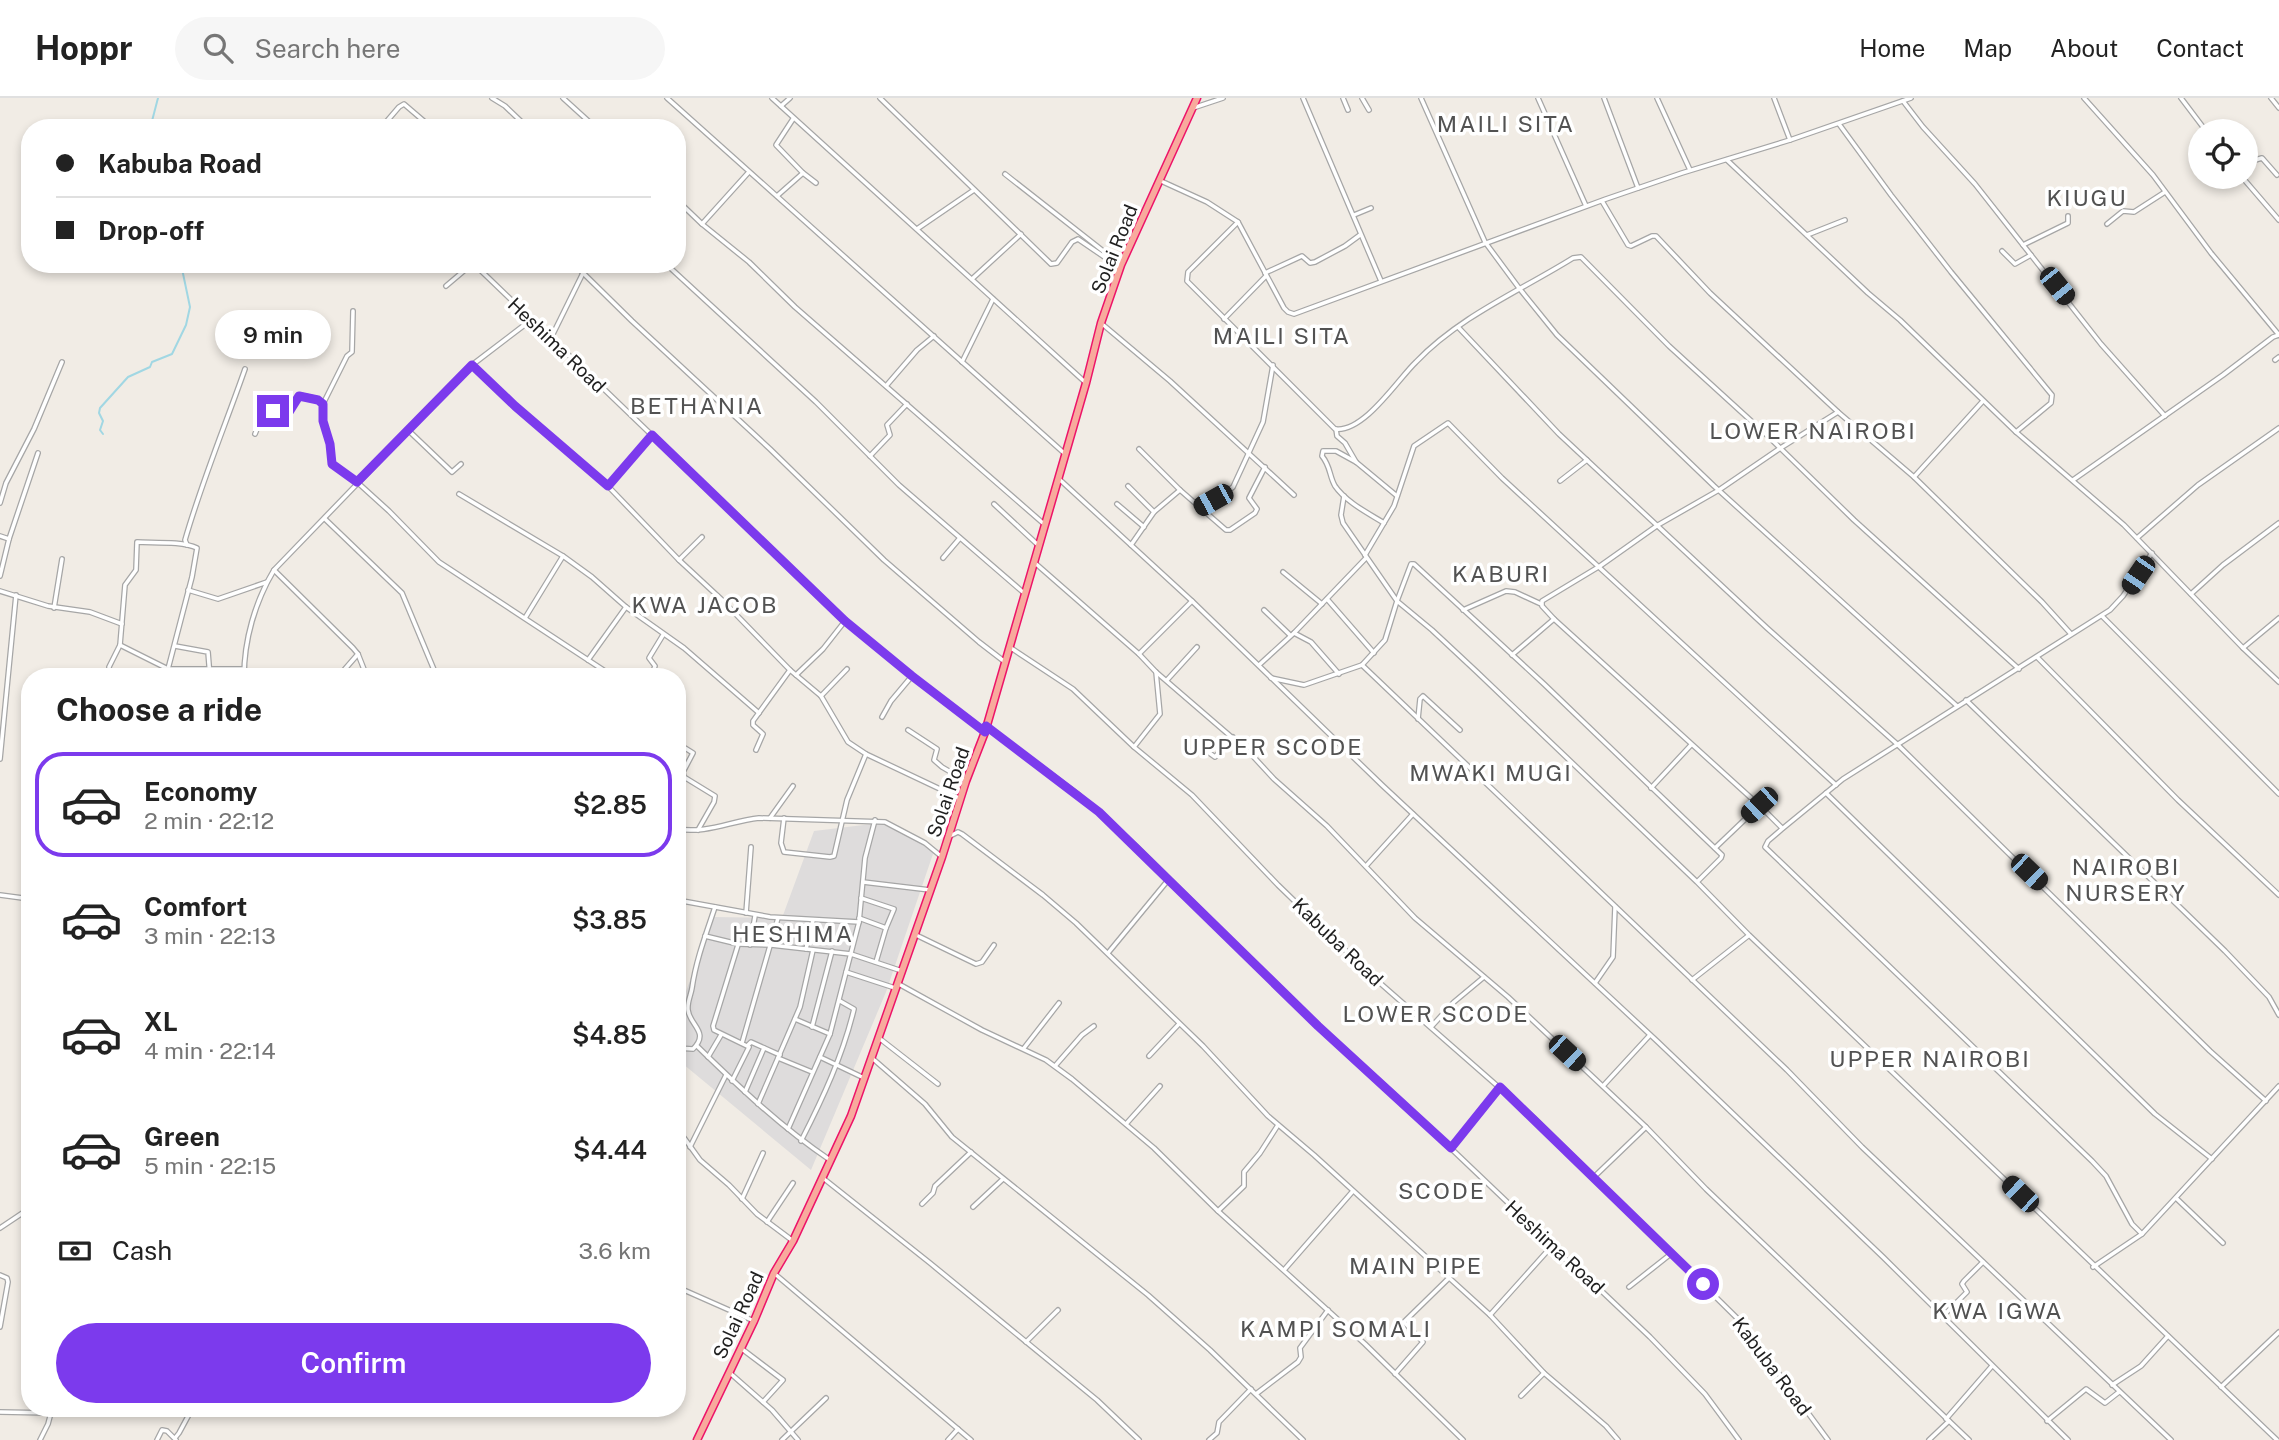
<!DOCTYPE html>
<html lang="en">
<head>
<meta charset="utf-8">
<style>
  body { margin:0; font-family:"Public Sans",sans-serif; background:#f6f6f6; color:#222; height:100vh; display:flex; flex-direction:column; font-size:26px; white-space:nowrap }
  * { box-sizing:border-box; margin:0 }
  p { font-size:23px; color:#767676 }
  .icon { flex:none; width:38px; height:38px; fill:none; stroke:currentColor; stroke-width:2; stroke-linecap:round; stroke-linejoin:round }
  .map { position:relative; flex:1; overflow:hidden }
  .drawer { position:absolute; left:21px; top:570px; width:665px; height:749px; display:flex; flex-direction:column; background:#fff; border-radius:28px; box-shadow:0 4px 10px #0003 }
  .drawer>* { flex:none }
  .top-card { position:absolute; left:21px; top:21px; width:665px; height:154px; border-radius:28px; box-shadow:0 4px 10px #0003; display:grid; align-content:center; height:154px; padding:0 35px; background:#fff }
  .fabs { position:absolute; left:2188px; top:21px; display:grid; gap:14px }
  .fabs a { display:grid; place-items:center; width:70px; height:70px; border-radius:50%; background:#fff; box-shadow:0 4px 10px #0003; font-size:35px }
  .end { position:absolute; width:32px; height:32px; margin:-16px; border:9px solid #7c3aed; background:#fff; box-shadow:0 0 0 4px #fff }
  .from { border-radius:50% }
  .bubble { position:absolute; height:49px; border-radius:24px; background:#fff; box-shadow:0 4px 10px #0003; font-size:23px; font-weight:600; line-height:49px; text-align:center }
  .car { position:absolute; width:21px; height:42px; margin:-21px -10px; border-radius:9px; box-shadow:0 0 5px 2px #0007; background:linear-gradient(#222 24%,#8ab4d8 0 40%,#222 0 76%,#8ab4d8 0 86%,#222 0) }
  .top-card b { display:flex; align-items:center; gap:24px; height:66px; font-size:26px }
  .top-card b+b { border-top:2px solid #e0e0e0 }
  .top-card i { width:18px; height:18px; background:#222 }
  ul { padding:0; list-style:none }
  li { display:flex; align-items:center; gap:21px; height:105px; margin:0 14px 10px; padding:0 21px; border:4px solid transparent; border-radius:28px }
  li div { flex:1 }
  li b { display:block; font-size:26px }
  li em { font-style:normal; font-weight:600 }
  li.active { border-color:#7c3aed }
  li>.icon { width:63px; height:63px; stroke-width:1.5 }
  h2 { padding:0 35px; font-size:32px; line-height:84px }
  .pay { display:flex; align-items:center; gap:18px; height:77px; padding:0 35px; font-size:26px }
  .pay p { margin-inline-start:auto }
  .action { display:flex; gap:14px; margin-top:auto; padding:14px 35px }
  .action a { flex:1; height:80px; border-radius:42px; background:#7c3aed; color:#fff; font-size:28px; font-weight:600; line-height:80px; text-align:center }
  header { display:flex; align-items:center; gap:42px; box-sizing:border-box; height:98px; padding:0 35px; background:#fff; border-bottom:2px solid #e0e0e0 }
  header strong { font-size:33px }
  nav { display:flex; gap:38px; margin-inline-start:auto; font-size:24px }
  .search { width:490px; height:63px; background:#f6f6f6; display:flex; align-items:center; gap:18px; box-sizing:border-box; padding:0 24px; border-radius:38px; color:#767676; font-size:26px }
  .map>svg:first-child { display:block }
  .residential { fill:#dedcdc }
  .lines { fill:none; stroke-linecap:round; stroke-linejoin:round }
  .stream { stroke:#a1d7e3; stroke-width:2 }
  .minor-casing { stroke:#a6a6a6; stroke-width:6 }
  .trunk-casing { stroke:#ed1468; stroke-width:9 }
  .minor { stroke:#fff; stroke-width:3.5 }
  .trunk { stroke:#f8aa9d; stroke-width:6 }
  .route { stroke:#7c3aed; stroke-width:9 }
  .labels { text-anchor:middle; stroke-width:7; stroke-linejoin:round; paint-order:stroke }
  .street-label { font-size:19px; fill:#1f1f1f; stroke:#fff }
  .quarter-label { font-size:23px; letter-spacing:2px; fill:#525252; stroke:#fff }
</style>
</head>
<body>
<header>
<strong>Hoppr</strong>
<div class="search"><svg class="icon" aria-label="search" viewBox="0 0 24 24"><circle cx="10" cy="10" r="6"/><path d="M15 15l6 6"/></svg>Search here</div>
<nav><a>Home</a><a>Map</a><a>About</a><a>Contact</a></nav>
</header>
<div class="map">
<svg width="2279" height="1342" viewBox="0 0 2279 1342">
  <rect width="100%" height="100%" fill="#f1ece5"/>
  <polygon class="residential" points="880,725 935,750 886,894 811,1072 677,961 677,918 713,819 782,820 814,733"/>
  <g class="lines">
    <g class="stream">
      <polyline points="152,30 152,23 158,0"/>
      <polyline points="103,336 100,332 103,323 99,315 100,310 128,279 150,269 152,264 172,256 186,227 190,209 181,166"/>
    </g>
    <defs>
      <g id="minor">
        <polyline points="492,0 505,8 528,30"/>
        <polyline points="563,0 596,30"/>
        <polyline points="667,0 1064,355"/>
        <polyline points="772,0 1086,285"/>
        <polyline points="880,0 1051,166 1057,165 1072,144 1078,141 1119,169"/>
        <polyline points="1303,0 1381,183"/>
        <polyline points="1343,0 1348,12"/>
        <polyline points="1362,0 1369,12"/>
        <polyline points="1421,0 1485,144 1519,190 1557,237 1714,388 1957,608"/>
        <polyline points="1538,0 1586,108"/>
        <polyline points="1604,0 1638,90"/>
        <polyline points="1657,0 1690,72"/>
        <polyline points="1774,0 1790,42"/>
        <polyline points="2084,0 2153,77 2211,155 2279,237"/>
        <polyline points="2181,0 2206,33"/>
        <polyline points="2271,0 2279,10"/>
        <polyline points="1903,3 1923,29 1975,86 2101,246 2165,318"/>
        <polyline points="781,8 790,0"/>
        <polyline points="1193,10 1223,0"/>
        <polyline points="1839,26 1891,97 1951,174 2052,297 2051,305 2016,334"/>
        <polyline points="381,30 399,9 404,6 432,30"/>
        <polyline points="1727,62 1868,195 1900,222 2016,334 2124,427 2243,550 2279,584"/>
        <polyline points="2245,65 2262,60 2277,77"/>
        <polyline points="803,75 816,85"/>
        <polyline points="1005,76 1121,167"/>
        <polyline points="2242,79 2279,122"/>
        <polyline points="1161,83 1207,104 1238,124 1284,210 1288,214 1294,216 1606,101 1682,75 1790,42 1911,0"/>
        <polyline points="777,98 803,75 776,47 793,21"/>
        <polyline points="677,102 702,126 749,164 795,209 1044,426"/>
        <polyline points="1602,103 1628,147 1631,148 1652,138 1656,138 1710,195 1838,314 1914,379 2042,504 2071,536"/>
        <polyline points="1354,117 1371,110"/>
        <path d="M1238,124L1188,174L1187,183L1335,331C1364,335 1398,281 1416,264C1460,218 1520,193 1573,160L1581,159L1669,248L1771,341L1854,422L2019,571"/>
        <polyline points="702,126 748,75"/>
        <polyline points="2107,126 2123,113 2134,114 2165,94"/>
        <polyline points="917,131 974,92"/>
        <polyline points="1807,137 1845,122"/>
        <polyline points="2023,147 2068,125 2068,118"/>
        <polyline points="2002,153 2015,166 2031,157"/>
        <polyline points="474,166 845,523 912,578 985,634"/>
        <polyline points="574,166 632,223 770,351 884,462 979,544 1005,564"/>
        <polyline points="666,166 816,304 899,387 1024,495"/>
        <polyline points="659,170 662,166"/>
        <polyline points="1265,175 1302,158 1310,165 1315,164 1345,148 1360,137"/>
        <polyline points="972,181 1021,136"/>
        <polyline points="446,188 472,166"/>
        <polyline points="353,213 352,254 347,258 323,306 323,322 330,347 332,366 357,384 389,413 439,464 614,579"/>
        <polyline points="1224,221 1266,178"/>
        <polyline points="1101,225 1170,283 1294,397"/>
        <polyline points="1458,229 1559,336 1767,530 1897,646 2210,953 2266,1003"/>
        <polyline points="551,240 583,175"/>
        <polyline points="2275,262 2279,259"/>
        <polyline points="962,264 993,201"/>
        <polyline points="472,267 515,308 605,385 679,462 721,501 790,572 821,598 848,644 866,656 959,700"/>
        <polyline points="886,288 917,252 934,238"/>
        <polyline points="1336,331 1337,338 1345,345 1356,364 1397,398"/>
        <polyline points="408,332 452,374 461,366"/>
        <polyline points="255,336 265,311 289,314 299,297 318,301 323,306"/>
        <polyline points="1139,351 1180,392 1226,432 1230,432 1255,415 1257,411 1249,400 1265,369"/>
        <polyline points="870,358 890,337 887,327 907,306"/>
        <path d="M1356,364L1336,353H1323L1322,358C1331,369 1329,378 1335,388C1346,404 1368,415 1384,425"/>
        <polyline points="1914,379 1983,303"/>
        <polyline points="1058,380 1192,503 1382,687 1658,944 1883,1159 2068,1342"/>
        <polyline points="2073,382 2223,277 2273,239 2279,237"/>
        <polyline points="1560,383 1587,362"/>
        <polyline points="608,388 652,337"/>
        <polyline points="1128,388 1154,414"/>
        <polyline points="459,396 563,458 592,479 626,509 684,550 759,615"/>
        <polyline points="0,405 6,385 34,331 62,264"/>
        <polyline points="994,406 1038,447"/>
        <polyline points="1117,406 1144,429"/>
        <polyline points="1200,409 1225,395 1233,389 1263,324 1273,267"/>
        <polyline points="325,421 402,495 437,579"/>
        <polyline points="0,438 9,441"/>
        <polyline points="2137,440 2198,387 2279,330"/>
        <path d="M187,447L185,442C202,383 225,328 245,271"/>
        <polyline points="1131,447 1154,414 1180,392"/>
        <polyline points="1365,457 1394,408 1414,348 1448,325 1502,380 1836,687"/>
        <polyline points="943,460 960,440"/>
        <polyline points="679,462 702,439"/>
        <polyline points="1035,465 1139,556 1156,574 1250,655 1274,681 1327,728 1415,820 1508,899 1646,1029 1706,1091 1969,1342"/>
        <polyline points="274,472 353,550 358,556 367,579"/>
        <polyline points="1283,474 1322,506"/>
        <polyline points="0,478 9,441 38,355"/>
        <polyline points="188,492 218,501 267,484"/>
        <polyline points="0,493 48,508 90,514 122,526"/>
        <polyline points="2191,496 2223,467 2279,425"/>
        <polyline points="1327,501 1374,555"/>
        <polyline points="54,510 62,461"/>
        <polyline points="1264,512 1290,537"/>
        <polyline points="1463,512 1506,493 1515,494 1541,506"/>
        <polyline points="2102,518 2279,696"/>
        <polyline points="525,520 563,458"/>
        <polyline points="1554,521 1761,709 1782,730"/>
        <polyline points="1294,535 1311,544 1339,576"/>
        <polyline points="120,547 168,571 244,571"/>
        <polyline points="175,548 208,554 210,579"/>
        <polyline points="1011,550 1073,591 1134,649 1192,697 1278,787 1372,878 1534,1020 1741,1224 1828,1342"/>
        <polyline points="2243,550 2279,520"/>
        <polyline points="1139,556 1192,503"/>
        <polyline points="1512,557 1554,521 1542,508 1542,503 1600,468 1658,427 1719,392 1779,351 1838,314"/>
        <polyline points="2037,559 2178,702 2279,797"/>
        <polyline points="588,562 626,509"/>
        <polyline points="1259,567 1294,535 1366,460"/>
        <polyline points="1362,567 1787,972 1862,1049 2171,1342"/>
        <polyline points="796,577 823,551 845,523"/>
        <path d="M110,579L109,569L120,547L125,487L136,472L137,444C153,445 182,443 197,450L192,479L168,571"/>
        <path d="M244,579C244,542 255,504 274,472L472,267L531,222"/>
        <polyline points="338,579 358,556"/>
        <polyline points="651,579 655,568 649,560 663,537"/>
        <polyline points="1271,580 1304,587 1362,567 1385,542 1397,503 1343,425 1341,417 1344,398"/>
        <polyline points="1167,582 1197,549"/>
        <polyline points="821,598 847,571"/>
        <polyline points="1966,602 2225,853 2269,899 2279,917"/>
        <polyline points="882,619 891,603 912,578"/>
        <polyline points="1418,621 1420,601 1423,598 1460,632"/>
        <polyline points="986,628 1079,697 1136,748 1318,928 1397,999 1525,1121 1551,1149 1592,1184 1650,1239 1705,1296 1739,1342"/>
        <polyline points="908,632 937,651 934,662 942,669 966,683"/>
        <polyline points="677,645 693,655 683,674 684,679 715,698 714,704 698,732"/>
        <polyline points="1134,649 1160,616 1156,574"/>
        <polyline points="1201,649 1215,659 1233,639"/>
        <polyline points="756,652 763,636 753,627 753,623 790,572"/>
        <polyline points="0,661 16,497"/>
        <polyline points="1651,690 1691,647"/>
        <polyline points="1826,695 2155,1016 2212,1061"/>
        <polyline points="770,720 793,688"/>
        <polyline points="784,720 781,745 784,754 830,759 834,758 847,702 866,656"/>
        <path d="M677,731C706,736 731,723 759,720L885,724L925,745L942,759"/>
        <polyline points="950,738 958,734 962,736 1043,797 1076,825 1203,948 1268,1018 1314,1057 1490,1217 1544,1275 1606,1328 1618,1342"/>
        <polyline points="1715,750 1759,708"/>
        <polyline points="1366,768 1413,716"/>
        <polyline points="863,784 930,792"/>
        <polyline points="1697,784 1721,760 1722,757 1544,586 1414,466 1411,466 1397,503 1432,532 1477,574 1697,784 1749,837 2277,1342"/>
        <polyline points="0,797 30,801"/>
        <polyline points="861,800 894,811 886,830"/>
        <polyline points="677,802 770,819 859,824"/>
        <polyline points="746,815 751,749"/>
        <polyline points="859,820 886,830 876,864"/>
        <polyline points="914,836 976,866 982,864 994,847"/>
        <polyline points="705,838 738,846 771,847 851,856 902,873"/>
        <polyline points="750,847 755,818"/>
        <polyline points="806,851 813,822"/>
        <polyline points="1108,855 1169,781"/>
        <polyline points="846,874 895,890"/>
        <polyline points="1692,882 1748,838"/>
        <polyline points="897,885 982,932 1046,962 1072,981 1154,1050 1218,1113 1365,1246 1463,1342"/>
        <polyline points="1595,885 1613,859 1615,809"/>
        <polyline points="795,921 830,936"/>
        <polyline points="812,929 832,853"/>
        <polyline points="1431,929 1454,904 1484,879"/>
        <polyline points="879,940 938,986"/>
        <polyline points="742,945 778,820"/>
        <polyline points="748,947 751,944 780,957"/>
        <path d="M697,948C739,989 782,1030 830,1062"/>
        <path d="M677,950L693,951C710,934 690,928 688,912C687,904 691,897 692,890C696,862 706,836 715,809"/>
        <polyline points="1024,950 1059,905"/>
        <polyline points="1149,958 1179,926"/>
        <polyline points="708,959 721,937"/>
        <polyline points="820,959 864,980"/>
        <polyline points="778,960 812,974"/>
        <polyline points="872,960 925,1006 952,1039 1148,1197 1210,1252 1303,1342"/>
        <polyline points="1055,968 1082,937 1094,928"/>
        <polyline points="732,983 749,949 714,932 713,928 738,847"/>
        <polyline points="1603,988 1650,937"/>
        <polyline points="745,994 764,950"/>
        <polyline points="758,1006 800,909 813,852"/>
        <polyline points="1126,1026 1160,988"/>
        <polyline points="677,1030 700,1062 729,1087 757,1116 793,1143"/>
        <polyline points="788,1031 830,936 859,824 865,760 875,722"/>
        <path d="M801,1043C823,1000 843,957 854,911L840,903"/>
        <polyline points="690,1049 726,977"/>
        <polyline points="1451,1050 1500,989"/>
        <polyline points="1594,1079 1646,1029"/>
        <polyline points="823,1080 930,1165 1097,1302 1139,1342"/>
        <polyline points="2176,1100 2223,1145"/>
        <polyline points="742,1101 763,1055"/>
        <polyline points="922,1106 933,1095 935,1088 971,1054"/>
        <polyline points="973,1109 1003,1081"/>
        <polyline points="1218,1113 1244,1088 1244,1074 1260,1055 1278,1027"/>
        <polyline points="767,1124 793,1085"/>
        <polyline points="0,1130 30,1110"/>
        <polyline points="2142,1136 2132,1126 2106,1078 2092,1063 1765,749 1768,743 1782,731 1843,681 2110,512 2123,498 2152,455"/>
        <polyline points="2093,1169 2142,1136 2279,988"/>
        <polyline points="1284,1172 1353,1093"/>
        <polyline points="775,1176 971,1342"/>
        <polyline points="0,1177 7,1180 8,1184 0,1229"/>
        <polyline points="677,1189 754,1223"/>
        <polyline points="1629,1189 1672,1155"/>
        <polyline points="1490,1217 1551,1149"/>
        <polyline points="1942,1219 1967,1194 1962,1186 1964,1183 1983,1164"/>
        <polyline points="1026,1244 1058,1212"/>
        <polyline points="742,1251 783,1282 763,1304"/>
        <polyline points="730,1275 772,1312 798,1342"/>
        <polyline points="1395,1276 1423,1244 1404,1224 1449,1180"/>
        <polyline points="2112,1287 2141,1268 2168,1238"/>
        <polyline points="2221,1289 2279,1234"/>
        <polyline points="1256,1296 1298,1264 1301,1259 1300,1250 1328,1212"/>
        <polyline points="1521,1298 1544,1275"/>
        <polyline points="0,1314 51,1315"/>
        <polyline points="1946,1321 1992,1268"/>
        <polyline points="2047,1323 2086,1291 2105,1305 2119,1294"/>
        <polyline points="175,1340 179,1335 192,1311"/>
        <polyline points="40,1342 48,1326 52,1311"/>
        <polyline points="157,1342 162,1332 167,1333 176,1342"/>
        <polyline points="782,1342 826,1300"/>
        <polyline points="948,1342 958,1331"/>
        <polyline points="1209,1342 1217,1335 1219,1324 1251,1291"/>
        <polyline points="1929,1342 1949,1323"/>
      </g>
      <polyline id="trunk" points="697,1342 754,1223 774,1175 793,1143 851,1018 942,759 966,683 985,634 1086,285 1101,225 1121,167 1197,0"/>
    </defs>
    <use href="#minor" class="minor-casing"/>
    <use href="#trunk" class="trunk-casing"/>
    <use href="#minor" class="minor"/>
    <use href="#trunk" class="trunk"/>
  </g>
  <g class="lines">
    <polyline class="route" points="273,313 289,314 299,298 318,302 323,306 323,323 330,346 332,366 357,384 472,267 515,308 608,388 652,337 845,523 912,578 985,634 986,628 1099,714 1318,928 1451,1050 1500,989 1703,1186"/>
  </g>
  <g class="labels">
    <g class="street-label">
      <text transform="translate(1114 151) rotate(-68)" y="7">Solai Road</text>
      <text transform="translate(557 247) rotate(44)" y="7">Heshima Road</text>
      <text transform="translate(948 694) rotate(-71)" y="7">Solai Road</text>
      <text transform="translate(1338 844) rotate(44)" y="7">Kabuba Road</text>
      <text transform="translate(1555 1149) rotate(43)" y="7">Heshima Road</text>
      <text transform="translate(738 1217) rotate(-65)" y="7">Solai Road</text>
      <text transform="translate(1772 1268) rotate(53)" y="7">Kabuba Road</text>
    </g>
    <g class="quarter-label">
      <text x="1506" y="34">MAILI SITA</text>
      <text x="2087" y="108">KIUGU</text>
      <text x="1282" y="246">MAILI SITA</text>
      <text x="697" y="316">BETHANIA</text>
      <text x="1813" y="341">LOWER NAIROBI</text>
      <text x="1501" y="484">KABURI</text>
      <text x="705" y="515">KWA JACOB</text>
      <text x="1273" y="657">UPPER SCODE</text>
      <text x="1491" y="683">MWAKI MUGI</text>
      <text x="2126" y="777">NAIROBI<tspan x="2126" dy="26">NURSERY</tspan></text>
      <text x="793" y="844">HESHIMA</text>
      <text x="1436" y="924">LOWER SCODE</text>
      <text x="1930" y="969">UPPER NAIROBI</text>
      <text x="1442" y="1101">SCODE</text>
      <text x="1416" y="1176">MAIN PIPE</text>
      <text x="1998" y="1221">KWA IGWA</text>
      <text x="1336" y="1239">KAMPI SOMALI</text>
    </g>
  </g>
</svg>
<div class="fabs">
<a><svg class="icon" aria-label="locate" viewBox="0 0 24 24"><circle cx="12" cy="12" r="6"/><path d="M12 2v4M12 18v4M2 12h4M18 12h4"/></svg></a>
</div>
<i class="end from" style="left:1703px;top:1186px"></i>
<i class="end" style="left:273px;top:313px"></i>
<div class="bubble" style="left:215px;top:212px;width:116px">9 min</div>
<i class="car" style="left:2057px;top:188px;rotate:141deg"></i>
<i class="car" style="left:1213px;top:402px;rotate:241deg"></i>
<i class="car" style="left:2138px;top:477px;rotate:214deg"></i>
<i class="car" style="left:1759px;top:707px;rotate:227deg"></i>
<i class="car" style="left:2029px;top:774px;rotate:134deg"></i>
<i class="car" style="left:1567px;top:955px;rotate:133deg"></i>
<i class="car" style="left:2020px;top:1096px;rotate:314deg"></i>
<div class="top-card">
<b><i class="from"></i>Kabuba Road</b>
<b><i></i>Drop-off</b>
</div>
<section class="drawer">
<h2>Choose a ride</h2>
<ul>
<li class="active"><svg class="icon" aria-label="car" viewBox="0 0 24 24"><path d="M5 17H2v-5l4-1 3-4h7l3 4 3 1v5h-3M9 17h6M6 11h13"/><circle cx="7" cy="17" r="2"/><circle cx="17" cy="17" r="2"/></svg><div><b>Economy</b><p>2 min · 22:12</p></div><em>$2.85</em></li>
<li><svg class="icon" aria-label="car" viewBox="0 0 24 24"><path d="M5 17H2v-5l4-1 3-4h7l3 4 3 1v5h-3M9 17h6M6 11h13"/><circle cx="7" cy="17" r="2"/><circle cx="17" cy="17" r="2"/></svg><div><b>Comfort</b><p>3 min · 22:13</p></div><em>$3.85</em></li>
<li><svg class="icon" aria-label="car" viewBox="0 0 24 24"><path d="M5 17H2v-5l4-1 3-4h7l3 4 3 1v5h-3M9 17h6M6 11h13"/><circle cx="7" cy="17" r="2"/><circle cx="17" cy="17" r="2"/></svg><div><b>XL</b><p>4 min · 22:14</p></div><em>$4.85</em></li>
<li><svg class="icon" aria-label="car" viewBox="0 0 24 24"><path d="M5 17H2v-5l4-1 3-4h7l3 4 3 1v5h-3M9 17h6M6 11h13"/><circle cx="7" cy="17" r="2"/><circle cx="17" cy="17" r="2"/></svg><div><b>Green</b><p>5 min · 22:15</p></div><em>$4.44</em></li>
</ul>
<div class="pay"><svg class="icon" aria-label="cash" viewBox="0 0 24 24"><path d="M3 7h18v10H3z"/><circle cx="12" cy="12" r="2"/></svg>Cash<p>3.6 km</p></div>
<div class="action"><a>Confirm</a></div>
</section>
</div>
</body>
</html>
